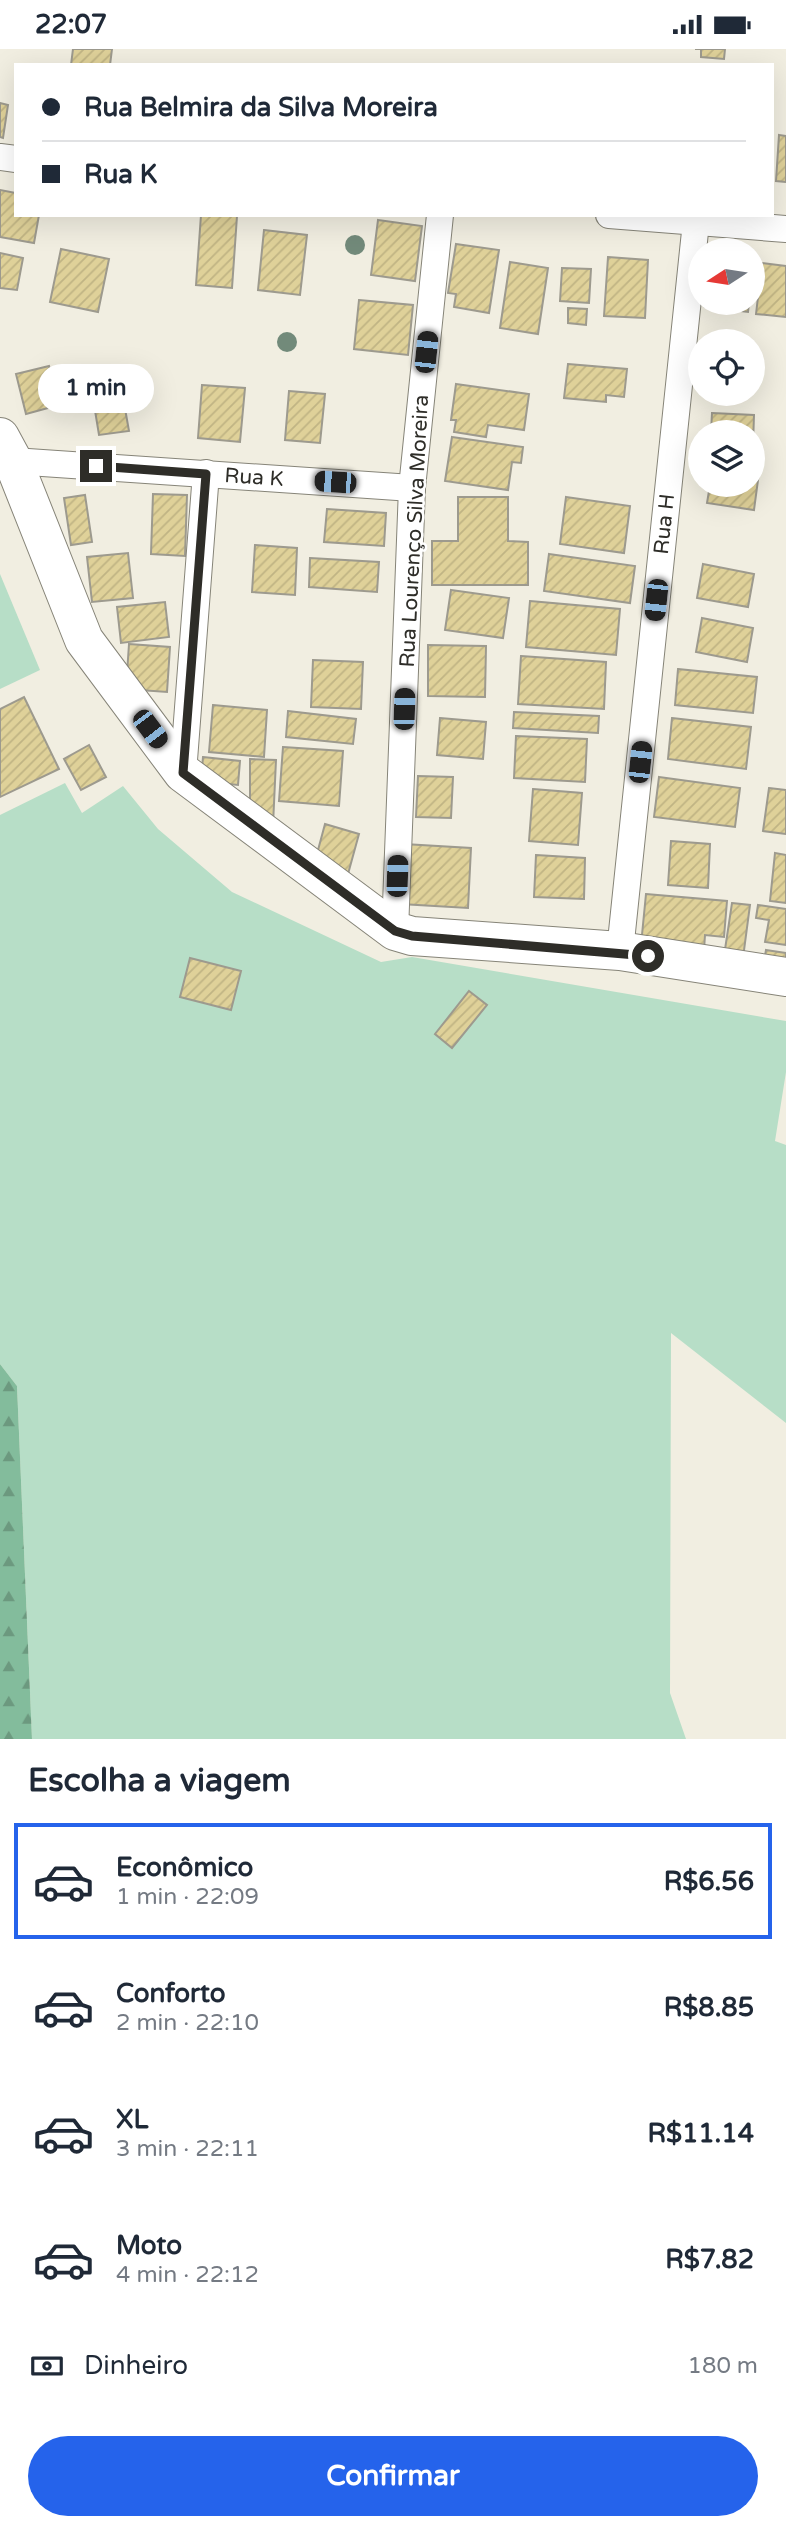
<!DOCTYPE html>
<html lang="pt">
<head>
<meta charset="utf-8">
<style>
  body { margin:0; font-family:"Varela Round",sans-serif; background:#f6f6f7; color:#1f2937; height:100vh; display:flex; flex-direction:column; font-size:26px; white-space:nowrap }
  * { box-sizing:border-box; margin:0 }
  p { font-size:23px; color:#747a83 }
  .icon { flex:none; width:38px; height:38px; fill:none; stroke:currentColor; stroke-width:2; stroke-linecap:round; stroke-linejoin:round }
  .map { position:relative; height:1690px; overflow:hidden }
  .panel { display:flex; flex-direction:column; background:#fff; flex:1 }
  .panel>* { flex:none }
  .guide { position:absolute; left:14px; top:14px; width:760px; height:154px; border-radius:0px; box-shadow:0 7px 28px #0002; display:grid; align-content:center; height:154px; padding:0 28px; background:#fff }
  .needle { width:46px; rotate:258deg }
  .controls { position:absolute; left:688px; top:189px; display:grid; gap:14px }
  .controls a { display:grid; place-items:center; width:77px; height:77px; border-radius:50%; background:#fff; box-shadow:0 7px 28px #0002; font-size:35px }
  .end { position:absolute; width:32px; height:32px; margin:-16px; border:9px solid #2e2d28; background:#fff; box-shadow:0 0 0 4px #fff }
  .from { border-radius:50% }
  .bubble { position:absolute; height:49px; border-radius:24px; background:#fff; box-shadow:0 7px 28px #0002; font-size:23px; font-weight:700; line-height:49px; text-align:center }
  .car { position:absolute; width:21px; height:42px; margin:-21px -10px; border-radius:9px; box-shadow:0 0 5px 2px #0007; background:linear-gradient(#222 24%,#8ab4d8 0 40%,#222 0 76%,#8ab4d8 0 86%,#222 0) }
  .guide b { display:flex; align-items:center; gap:24px; height:66px; font-size:26px }
  .guide b+b { border-top:2px solid #e0e1e3 }
  .guide i { width:18px; height:18px; background:#1f2937 }
  ul { padding:0; list-style:none }
  li { display:flex; align-items:center; gap:21px; height:116px; margin:0 14px 10px; padding:0 14px; border:4px solid transparent; border-radius:0px }
  li div { flex:1 }
  li b { display:block; font-size:26px }
  li em { font-style:normal; font-weight:700 }
  li.on { border-color:#2563eb }
  li>.icon { width:63px; height:63px; stroke-width:1.5 }
  h2 { padding:0 28px; font-size:32px; line-height:84px }
  .pay { display:flex; align-items:center; gap:18px; height:77px; padding:0 28px; font-size:26px }
  .pay p { margin-inline-start:auto }
  .action { display:flex; gap:14px; margin-top:auto; padding:14px 28px }
  .action a { flex:1; height:80px; border-radius:42px; background:#2563eb; color:#fff; font-size:28px; font-weight:700; line-height:80px; text-align:center }
  .status { display:flex; justify-content:space-between; align-items:center; height:49px; padding:0 35px; background:#fff; direction:ltr }
  .status svg { height:19px; fill:currentColor }
  .map>svg:first-child { display:block }
  .grass { fill:#b7dec7 }
  .forest { fill:url(#forest-firs) }
  .building { fill:url(#building-hatch); stroke:#9d9a8e; stroke-width:2 }
  .lines { fill:none; stroke-linecap:round; stroke-linejoin:round }
  .minor-casing { stroke:#868478; stroke-width:28 }
  .secondary-casing { stroke:#868478; stroke-width:40 }
  .minor { stroke:#fff; stroke-width:26 }
  .secondary { stroke:#fff; stroke-width:38 }
  .tree { fill:#728a7a }
  .route { stroke:#2e2d28; stroke-width:9 }
  .labels { text-anchor:middle; stroke-width:5; stroke-linejoin:round; paint-order:stroke }
  .street-label { font-size:21px; fill:#2e2d28; stroke:#fff }
</style>
</head>
<body>
<div class="status"><b>22:07</b><svg viewBox="0 0 49 12"><path d="M0 12V9h3v3zM5 12V6h3v6zM10 12V3h3v9zM15 12V0h3v12zM26 1h20v11H26zM47 4h2v5h-2z"/></svg></div>
<div class="map">
<svg width="786" height="1690" viewBox="0 0 786 1690">
  <defs>
    <pattern id="forest-firs" width="22" height="20" patternUnits="userSpaceOnUse" patternTransform="scale(1.75)"><rect width="22" height="20" fill="#83bc9c"/><path d="M5 1l3.5 6h-7zM16 11l3.5 6h-7z" fill="#6c997f"/></pattern>
    <pattern id="building-hatch" width="6" height="6" patternUnits="userSpaceOnUse" patternTransform="scale(1.75)"><rect width="6" height="6" fill="#dfd199"/><path d="M-1 1l2-2M0 6l6-6M5 7l2-2" fill="none" stroke="#c0b484"/></pattern>
  </defs>
  <rect width="100%" height="100%" fill="#f1eee1"/>
  <g class="grass">
    <polygon points="0,525 40,621 0,640"/>
    <polygon points="65,734 82,764 123,737 158,780 232,843 381,913 412,908 786,972 786,1023 775,1092 786,1096 786,1374 671,1284 670,1644 686,1690 32,1690 17,1337 0,1315 0,766"/>
  </g>
  <polygon class="forest" points="0,1315 17,1337 32,1690 0,1690"/>
  <g class="building">
    <polygon points="73,0 112,0 110,16 71,16"/>
    <polygon points="695,0 725,0 724,10 701,8 701,0"/>
    <polygon points="0,54 8,56 3,89 0,88"/>
    <polygon points="779,86 786,87 786,133 776,132"/>
    <polygon points="0,141 16,144 16,166 39,166 34,194 0,188"/>
    <polygon points="201,166 237,167 232,239 196,236"/>
    <polygon points="378,171 422,177 415,232 371,226"/>
    <polygon points="264,181 307,186 300,246 258,241"/>
    <polygon points="456,195 499,201 489,264 454,258 456,245 448,244"/>
    <polygon points="61,200 109,210 98,263 50,253"/>
    <polygon points="0,204 23,209 17,241 0,239"/>
    <polygon points="608,208 648,211 645,269 604,267"/>
    <polygon points="510,213 548,219 538,285 500,279"/>
    <polygon points="762,214 786,217 786,268 756,265"/>
    <polygon points="562,219 591,220 589,254 560,252"/>
    <polygon points="359,251 413,256 408,306 354,300"/>
    <polygon points="706,254 749,254 748,263 705,258"/>
    <polygon points="568,259 587,260 586,276 568,274"/>
    <polygon points="568,315 627,320 624,348 606,346 606,353 564,349"/>
    <polygon points="49,317 59,356 26,365 16,325"/>
    <polygon points="119,326 129,382 99,386 90,331"/>
    <polygon points="456,335 529,345 524,381 488,376 486,388 454,383 456,371 451,371"/>
    <polygon points="202,336 245,339 240,393 198,389"/>
    <polygon points="289,342 325,345 320,394 285,391"/>
    <polygon points="712,364 754,366 753,396 752,383 711,383"/>
    <polygon points="452,388 523,398 521,414 512,413 508,441 445,432"/>
    <polygon points="752,415 760,416 754,461 707,454 710,436 752,436"/>
    <polygon points="153,445 187,446 185,507 151,505"/>
    <polygon points="85,446 92,493 71,496 64,449"/>
    <polygon points="458,448 508,448 508,492 528,493 528,536 432,536 432,492 458,492"/>
    <polygon points="566,448 630,457 624,504 560,495"/>
    <polygon points="327,460 386,464 384,497 324,493"/>
    <polygon points="255,496 297,499 295,546 252,543"/>
    <polygon points="128,504 133,549 92,553 87,508"/>
    <polygon points="549,505 635,517 630,554 544,542"/>
    <polygon points="310,509 379,513 377,543 309,538"/>
    <polygon points="703,515 754,525 748,558 697,549"/>
    <polygon points="451,541 509,549 503,589 445,581"/>
    <polygon points="530,552 620,560 616,606 526,598"/>
    <polygon points="165,553 169,588 121,594 117,558"/>
    <polygon points="702,569 753,579 747,613 696,603"/>
    <polygon points="129,595 170,598 167,643 126,640"/>
    <polygon points="428,596 486,597 485,648 428,647"/>
    <polygon points="521,607 606,613 604,660 518,655"/>
    <polygon points="313,611 363,613 361,660 311,658"/>
    <polygon points="678,620 757,628 753,664 675,656"/>
    <polygon points="24,648 59,720 0,748 0,660"/>
    <polygon points="213,656 267,661 264,708 209,703"/>
    <polygon points="288,662 356,670 353,695 286,688"/>
    <polygon points="514,663 599,667 598,684 513,679"/>
    <polygon points="440,669 486,673 483,710 437,706"/>
    <polygon points="672,669 751,678 746,720 668,710"/>
    <polygon points="516,687 587,690 585,733 514,729"/>
    <polygon points="89,696 106,728 81,741 64,710"/>
    <polygon points="283,698 343,702 339,757 279,752"/>
    <polygon points="203,708 240,712 238,736 201,732"/>
    <polygon points="250,710 276,711 273,776 250,771"/>
    <polygon points="418,727 453,728 451,769 416,768"/>
    <polygon points="659,728 740,739 735,778 654,768"/>
    <polygon points="769,739 786,741 786,785 763,782"/>
    <polygon points="533,740 582,744 578,796 529,792"/>
    <polygon points="325,775 359,785 348,825 314,816"/>
    <polygon points="671,792 710,795 708,839 668,836"/>
    <polygon points="404,795 471,799 468,859 401,855"/>
    <polygon points="775,804 786,806 786,854 770,852"/>
    <polygon points="536,806 585,809 584,850 534,848"/>
    <polygon points="646,845 727,852 724,888 705,886 704,901 641,896"/>
    <polygon points="732,854 750,856 743,909 724,907"/>
    <polygon points="758,856 786,860 786,896 765,893 769,871 756,869"/>
    <polygon points="766,901 786,904 786,922 763,918"/>
    <polygon points="190,909 241,922 231,961 180,948"/>
    <polygon points="469,942 487,956 452,999 435,985"/>
  </g>
  <g class="lines">
    <defs>
      <g id="minor">
        <polyline points="0,108 16,110"/>
        <polyline points="609,166 786,180"/>
        <polyline points="13,412 412,439"/>
        <polyline points="183,724 206,424"/>
        <polyline points="395,882 412,439 440,166"/>
        <polyline points="620,902 696,173"/>
      </g>
      <polyline id="secondary" points="0,388 13,412 84,591 183,724 395,882 412,887 620,902 786,928"/>
    </defs>
    <use href="#minor" class="minor-casing"/>
    <use href="#secondary" class="secondary-casing"/>
    <use href="#minor" class="minor"/>
    <use href="#secondary" class="secondary"/>
  </g>
  <g class="tree">
    <circle cx="355" cy="196" r="10"/>
    <circle cx="287" cy="293" r="10"/>
  </g>
  <g class="lines">
    <polyline class="route" points="96,417 206,425 183,724 395,882 412,887 648,907"/>
  </g>
  <g class="labels">
    <g class="street-label">
      <text transform="translate(254 428) rotate(4)" y="7">Rua K</text>
      <text transform="translate(664 475) rotate(-84)" y="7">Rua H</text>
      <text transform="translate(414 482) rotate(-87)" y="7">Rua Lourenço Silva Moreira</text>
    </g>
  </g>
</svg>
<div class="controls">
<a><svg class="needle" viewBox="-14 -14 28 28"><path d="M0-13l5 13h-10z" fill="#e53935"/><path d="M0 13l5-13h-10z" fill="#747a83"/></svg></a>
<a><svg class="icon" aria-label="locate" viewBox="0 0 24 24"><circle cx="12" cy="12" r="6"/><path d="M12 2v4M12 18v4M2 12h4M18 12h4"/></svg></a>
<a><svg class="icon" aria-label="layers" viewBox="0 0 24 24"><path d="M12 4l9 5-9 5-9-5zM3 14l9 5 9-5"/></svg></a>
</div>
<i class="end from" style="left:648px;top:907px"></i>
<i class="end" style="left:96px;top:417px"></i>
<div class="bubble" style="left:38px;top:315px;width:116px">1 min</div>
<i class="car" style="left:426px;top:303px;rotate:6deg"></i>
<i class="car" style="left:335px;top:433px;rotate:274deg"></i>
<i class="car" style="left:656px;top:551px;rotate:186deg"></i>
<i class="car" style="left:404px;top:660px;rotate:2deg"></i>
<i class="car" style="left:150px;top:680px;rotate:143deg"></i>
<i class="car" style="left:640px;top:713px;rotate:6deg"></i>
<i class="car" style="left:397px;top:827px;rotate:2deg"></i>
<div class="guide">
<b><i class="from"></i>Rua Belmira da Silva Moreira</b>
<b><i></i>Rua K</b>
</div>
</div>
<section class="panel">
<h2>Escolha a viagem</h2>
<ul>
<li class="on"><svg class="icon" aria-label="car" viewBox="0 0 24 24"><path d="M5 17H2v-5l4-1 3-4h7l3 4 3 1v5h-3M9 17h6M6 11h13"/><circle cx="7" cy="17" r="2"/><circle cx="17" cy="17" r="2"/></svg><div><b>Econômico</b><p>1 min · 22:09</p></div><em>R$6.56</em></li>
<li><svg class="icon" aria-label="car" viewBox="0 0 24 24"><path d="M5 17H2v-5l4-1 3-4h7l3 4 3 1v5h-3M9 17h6M6 11h13"/><circle cx="7" cy="17" r="2"/><circle cx="17" cy="17" r="2"/></svg><div><b>Conforto</b><p>2 min · 22:10</p></div><em>R$8.85</em></li>
<li><svg class="icon" aria-label="car" viewBox="0 0 24 24"><path d="M5 17H2v-5l4-1 3-4h7l3 4 3 1v5h-3M9 17h6M6 11h13"/><circle cx="7" cy="17" r="2"/><circle cx="17" cy="17" r="2"/></svg><div><b>XL</b><p>3 min · 22:11</p></div><em>R$11.14</em></li>
<li><svg class="icon" aria-label="car" viewBox="0 0 24 24"><path d="M5 17H2v-5l4-1 3-4h7l3 4 3 1v5h-3M9 17h6M6 11h13"/><circle cx="7" cy="17" r="2"/><circle cx="17" cy="17" r="2"/></svg><div><b>Moto</b><p>4 min · 22:12</p></div><em>R$7.82</em></li>
</ul>
<div class="pay"><svg class="icon" aria-label="cash" viewBox="0 0 24 24"><path d="M3 7h18v10H3z"/><circle cx="12" cy="12" r="2"/></svg>Dinheiro<p>180 m</p></div>
<div class="action"><a>Confirmar</a></div>
</section>
</body>
</html>
